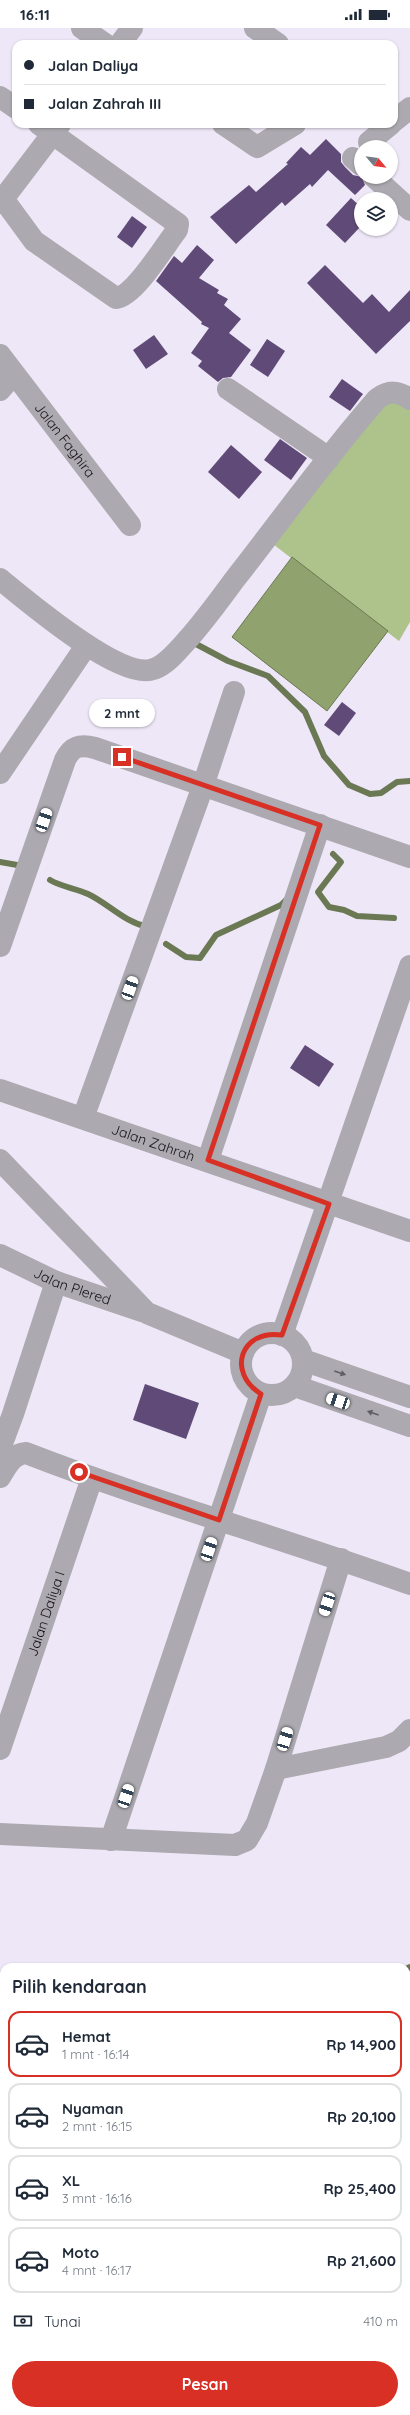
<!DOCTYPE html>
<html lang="id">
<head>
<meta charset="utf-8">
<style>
  body { margin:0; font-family:Quicksand,sans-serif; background:#f6f6f7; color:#1f2937; height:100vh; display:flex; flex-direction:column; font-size:15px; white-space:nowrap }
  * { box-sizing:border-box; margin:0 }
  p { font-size:13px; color:#747a83 }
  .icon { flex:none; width:22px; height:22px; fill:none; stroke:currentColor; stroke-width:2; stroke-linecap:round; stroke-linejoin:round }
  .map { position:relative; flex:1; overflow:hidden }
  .side { position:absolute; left:0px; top:1935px; width:410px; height:452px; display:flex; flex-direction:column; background:#fff; border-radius:12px 12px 0 0; box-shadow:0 1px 3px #0004 }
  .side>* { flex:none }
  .banner { position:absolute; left:12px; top:12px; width:386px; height:88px; border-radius:12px; box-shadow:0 1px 3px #0004; display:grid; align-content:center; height:88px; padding:0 12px; background:#fff }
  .needle { width:26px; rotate:119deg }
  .controls { position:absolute; left:354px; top:112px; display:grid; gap:8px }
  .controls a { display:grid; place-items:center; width:44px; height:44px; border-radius:50%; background:#fff; box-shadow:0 1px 3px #0004; font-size:20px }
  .end { position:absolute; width:18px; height:18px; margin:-9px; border:5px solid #d93025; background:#fff; box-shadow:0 0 0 2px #fff }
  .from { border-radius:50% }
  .bubble { position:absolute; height:28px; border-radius:14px; background:#fff; box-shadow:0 1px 3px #0004; font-size:13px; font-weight:700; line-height:28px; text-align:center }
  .car { position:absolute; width:12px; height:24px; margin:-12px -6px; border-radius:5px; box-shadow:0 0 3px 1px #0007; background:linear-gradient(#fff 24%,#345 0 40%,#fff 0 76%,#345 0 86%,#fff 0) }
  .banner b { display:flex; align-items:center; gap:14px; height:38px; font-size:15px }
  .banner b+b { border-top:1px solid #e0e1e3 }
  .banner i { width:10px; height:10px; background:#1f2937 }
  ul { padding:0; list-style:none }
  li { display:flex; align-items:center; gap:12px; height:66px; margin:0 8px 6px; padding:0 4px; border:2px solid #e0e1e3; border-radius:12px }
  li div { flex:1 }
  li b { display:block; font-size:15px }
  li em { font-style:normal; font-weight:700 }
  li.active { border-color:#d93025 }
  li>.icon { width:36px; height:36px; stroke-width:1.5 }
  h2 { padding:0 12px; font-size:18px; line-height:48px }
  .pay { display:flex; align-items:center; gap:10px; height:44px; padding:0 12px; font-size:15px }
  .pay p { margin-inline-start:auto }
  .primary-button { display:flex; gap:8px; margin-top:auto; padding:8px 12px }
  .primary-button a { flex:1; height:46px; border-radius:24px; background:#d93025; color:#fff; font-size:16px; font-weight:700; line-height:46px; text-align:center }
  .status { display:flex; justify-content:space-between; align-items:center; height:28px; padding:0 20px; background:#fff; direction:ltr }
  .status svg { height:11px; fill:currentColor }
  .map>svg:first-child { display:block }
  .forest { fill:#aec28b }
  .water { fill:#90a36e; stroke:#6b7854 }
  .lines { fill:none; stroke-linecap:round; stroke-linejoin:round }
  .stream { stroke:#6b7854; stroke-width:6 }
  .building { fill:#604b78 }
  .minor { stroke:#acaab0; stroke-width:22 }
  .oneway { fill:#605e64 }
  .route { stroke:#d93025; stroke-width:5 }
  .labels { text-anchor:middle; stroke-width:4; stroke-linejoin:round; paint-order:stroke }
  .street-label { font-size:14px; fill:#151217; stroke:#eee7f7 }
</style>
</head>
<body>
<div class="status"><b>16:11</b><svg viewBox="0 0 49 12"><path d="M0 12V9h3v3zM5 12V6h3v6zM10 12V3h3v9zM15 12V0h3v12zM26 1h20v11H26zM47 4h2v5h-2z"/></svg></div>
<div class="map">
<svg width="410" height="2387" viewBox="0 0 410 2387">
  <rect width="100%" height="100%" fill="#eee7f7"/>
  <polygon class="forest" points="389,369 410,373 410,594 399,613 269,513"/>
  <polygon class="water" points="292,529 388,603 327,683 232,609"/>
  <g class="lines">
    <g class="stream">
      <polyline points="196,616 228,633 268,648 305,684 324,728 349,757 370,766 381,765 397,754 410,753"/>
      <polyline points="333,826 341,834 318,864 329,879 344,882 357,888 394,890"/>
      <polyline points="0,834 23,838"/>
      <path d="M50,852C62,859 75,860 88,866C109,876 124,894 148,899"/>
      <polyline points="166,916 186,929 200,930 216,907 281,877 287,871"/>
      <polyline points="406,1941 410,1939"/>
      <polyline points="0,2025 4,2025"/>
    </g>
  </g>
  <g class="building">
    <polygon points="326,111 341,126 341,134 345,139 353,147 362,149 365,157 355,167 328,142 312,159 310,156 285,178 282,174 236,216 210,189 249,157 256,164 288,136 286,135 301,119 310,127"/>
    <polygon points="351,170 361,179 361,198 345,215 326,197"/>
    <polygon points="132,188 147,199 132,220 117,209"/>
    <polygon points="197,217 214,232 199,250 219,262 217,265 228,271 224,277 241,291 229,305 251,322 231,349 223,350 218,354 198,338 202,333 191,325 209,300 201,296 202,294 156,253 174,228 182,235"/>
    <polygon points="325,237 363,275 372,266 389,284 410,262 410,293 376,326 307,255"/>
    <polygon points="154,307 168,326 146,341 133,322"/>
    <polygon points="267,311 285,323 268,349 250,337"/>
    <polygon points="342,351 363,366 350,383 329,369"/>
    <polygon points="280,411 307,430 291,452 264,432"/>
    <polygon points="231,417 262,444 239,471 208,444"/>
    <polygon points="342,674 356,685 339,708 324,697"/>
    <polygon points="305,1017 334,1036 319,1059 290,1040"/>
    <polygon points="145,1356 199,1375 186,1411 133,1392"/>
  </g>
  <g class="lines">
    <g class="minor">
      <polyline points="82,0 105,16"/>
      <polyline points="255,0 278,16"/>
      <polyline points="120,16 132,0"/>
      <polyline points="0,69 16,80"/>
      <polyline points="394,93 410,80"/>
      <polyline points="223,96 257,119 295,96"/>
      <polyline points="369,114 391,96"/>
      <polyline points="353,130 361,137"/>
      <polyline points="374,149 410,182"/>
      <path d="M4,172L34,213L116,270C135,268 165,217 177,202L178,196L39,96"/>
      <polyline points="0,175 60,96"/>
      <path id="s1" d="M0,327L130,497"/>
      <polyline points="228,361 329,430"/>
      <polyline points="0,362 13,347"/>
      <path d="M0,551C27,573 115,648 150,642C162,640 173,628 181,619C201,598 218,574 235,551C282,491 327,428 377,371C389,362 398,363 410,371"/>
      <polyline points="0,745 86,618"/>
      <path d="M0,918L65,732C72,718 80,716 95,720L410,829"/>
      <path id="s2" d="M0,1062L410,1203"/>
      <polyline points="83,1090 203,758 234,664"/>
      <polyline points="0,1132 147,1285 243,1325"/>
      <polyline points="208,1132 320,797"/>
      <path id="s3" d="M0,1227L56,1254L142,1283"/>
      <circle cx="272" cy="1336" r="31"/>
      <polyline points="282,1307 410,938"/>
      <polyline points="303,1332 410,1369"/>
      <polyline points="295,1358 410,1398"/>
      <polyline points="0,1421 13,1386 56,1254"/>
      <path d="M0,1449C7,1438 12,1426 26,1425C152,1474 283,1510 410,1556"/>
      <path id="s4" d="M0,1721L92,1450"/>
      <polyline points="276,1741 386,1719 399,1713 410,1702"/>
      <polyline points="0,1806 235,1817 247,1812 257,1795 276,1741 341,1531"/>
      <polyline points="111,1812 261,1366"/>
      <polyline points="0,2201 4,2203"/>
      <polyline points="0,2327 4,2330"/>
      <polyline points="406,2383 410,2387"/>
    </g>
  </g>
  <defs><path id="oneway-solid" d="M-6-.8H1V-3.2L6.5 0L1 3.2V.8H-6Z"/></defs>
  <g class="oneway">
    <use href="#oneway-solid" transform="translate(340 1345) rotate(19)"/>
    <use href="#oneway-solid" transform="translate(373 1385) rotate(-161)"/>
  </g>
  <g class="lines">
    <path class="route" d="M79,1444L219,1492L261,1366C226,1344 241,1301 282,1307L329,1176L208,1132L320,797L122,729"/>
  </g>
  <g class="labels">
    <g class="street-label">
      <text dy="5" stroke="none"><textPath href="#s1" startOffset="107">Jalan Faghira</textPath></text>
      <text dy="5" stroke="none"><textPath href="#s2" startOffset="162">Jalan Zahrah</textPath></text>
      <text dy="5" stroke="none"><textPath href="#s3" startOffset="79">Jalan Plered</textPath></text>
      <text dy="5" stroke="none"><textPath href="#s4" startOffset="143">Jalan Daliya I</textPath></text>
    </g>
  </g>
</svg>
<div class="controls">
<a><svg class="needle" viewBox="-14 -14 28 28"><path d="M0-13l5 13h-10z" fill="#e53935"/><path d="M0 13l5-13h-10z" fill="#747a83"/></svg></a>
<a><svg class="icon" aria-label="layers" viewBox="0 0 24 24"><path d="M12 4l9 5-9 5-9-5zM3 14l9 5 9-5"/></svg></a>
</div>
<i class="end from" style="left:79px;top:1444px"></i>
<i class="end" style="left:122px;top:729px"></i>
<div class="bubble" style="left:89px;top:671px;width:66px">2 mnt</div>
<i class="car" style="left:44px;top:792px;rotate:19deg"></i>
<i class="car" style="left:130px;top:960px;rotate:20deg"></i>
<i class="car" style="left:338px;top:1373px;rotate:289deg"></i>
<i class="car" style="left:209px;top:1521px;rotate:19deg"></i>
<i class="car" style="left:327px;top:1576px;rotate:198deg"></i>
<i class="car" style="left:285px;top:1711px;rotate:17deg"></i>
<i class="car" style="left:126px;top:1768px;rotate:18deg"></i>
<div class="banner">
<b><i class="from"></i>Jalan Daliya</b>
<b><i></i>Jalan Zahrah III</b>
</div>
<section class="side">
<h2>Pilih kendaraan</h2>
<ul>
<li class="active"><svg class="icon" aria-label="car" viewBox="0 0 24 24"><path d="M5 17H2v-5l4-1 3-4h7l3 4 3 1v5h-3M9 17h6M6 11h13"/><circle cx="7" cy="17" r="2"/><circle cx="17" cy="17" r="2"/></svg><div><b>Hemat</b><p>1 mnt · 16:14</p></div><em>Rp 14,900</em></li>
<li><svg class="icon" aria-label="car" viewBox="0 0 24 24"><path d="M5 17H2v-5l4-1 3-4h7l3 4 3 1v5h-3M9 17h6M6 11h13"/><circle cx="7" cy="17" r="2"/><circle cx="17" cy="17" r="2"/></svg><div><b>Nyaman</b><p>2 mnt · 16:15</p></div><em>Rp 20,100</em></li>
<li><svg class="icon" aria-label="car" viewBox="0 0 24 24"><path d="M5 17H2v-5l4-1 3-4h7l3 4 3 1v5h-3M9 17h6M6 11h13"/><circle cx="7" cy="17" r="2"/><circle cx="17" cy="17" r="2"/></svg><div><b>XL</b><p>3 mnt · 16:16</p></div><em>Rp 25,400</em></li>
<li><svg class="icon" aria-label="car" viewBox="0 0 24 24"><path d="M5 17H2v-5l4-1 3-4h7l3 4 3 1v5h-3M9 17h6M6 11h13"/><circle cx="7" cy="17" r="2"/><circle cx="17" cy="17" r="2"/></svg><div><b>Moto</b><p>4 mnt · 16:17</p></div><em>Rp 21,600</em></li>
</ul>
<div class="pay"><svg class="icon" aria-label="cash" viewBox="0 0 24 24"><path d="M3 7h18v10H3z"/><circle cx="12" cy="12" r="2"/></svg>Tunai<p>410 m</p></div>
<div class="primary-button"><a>Pesan</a></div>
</section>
</div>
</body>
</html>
